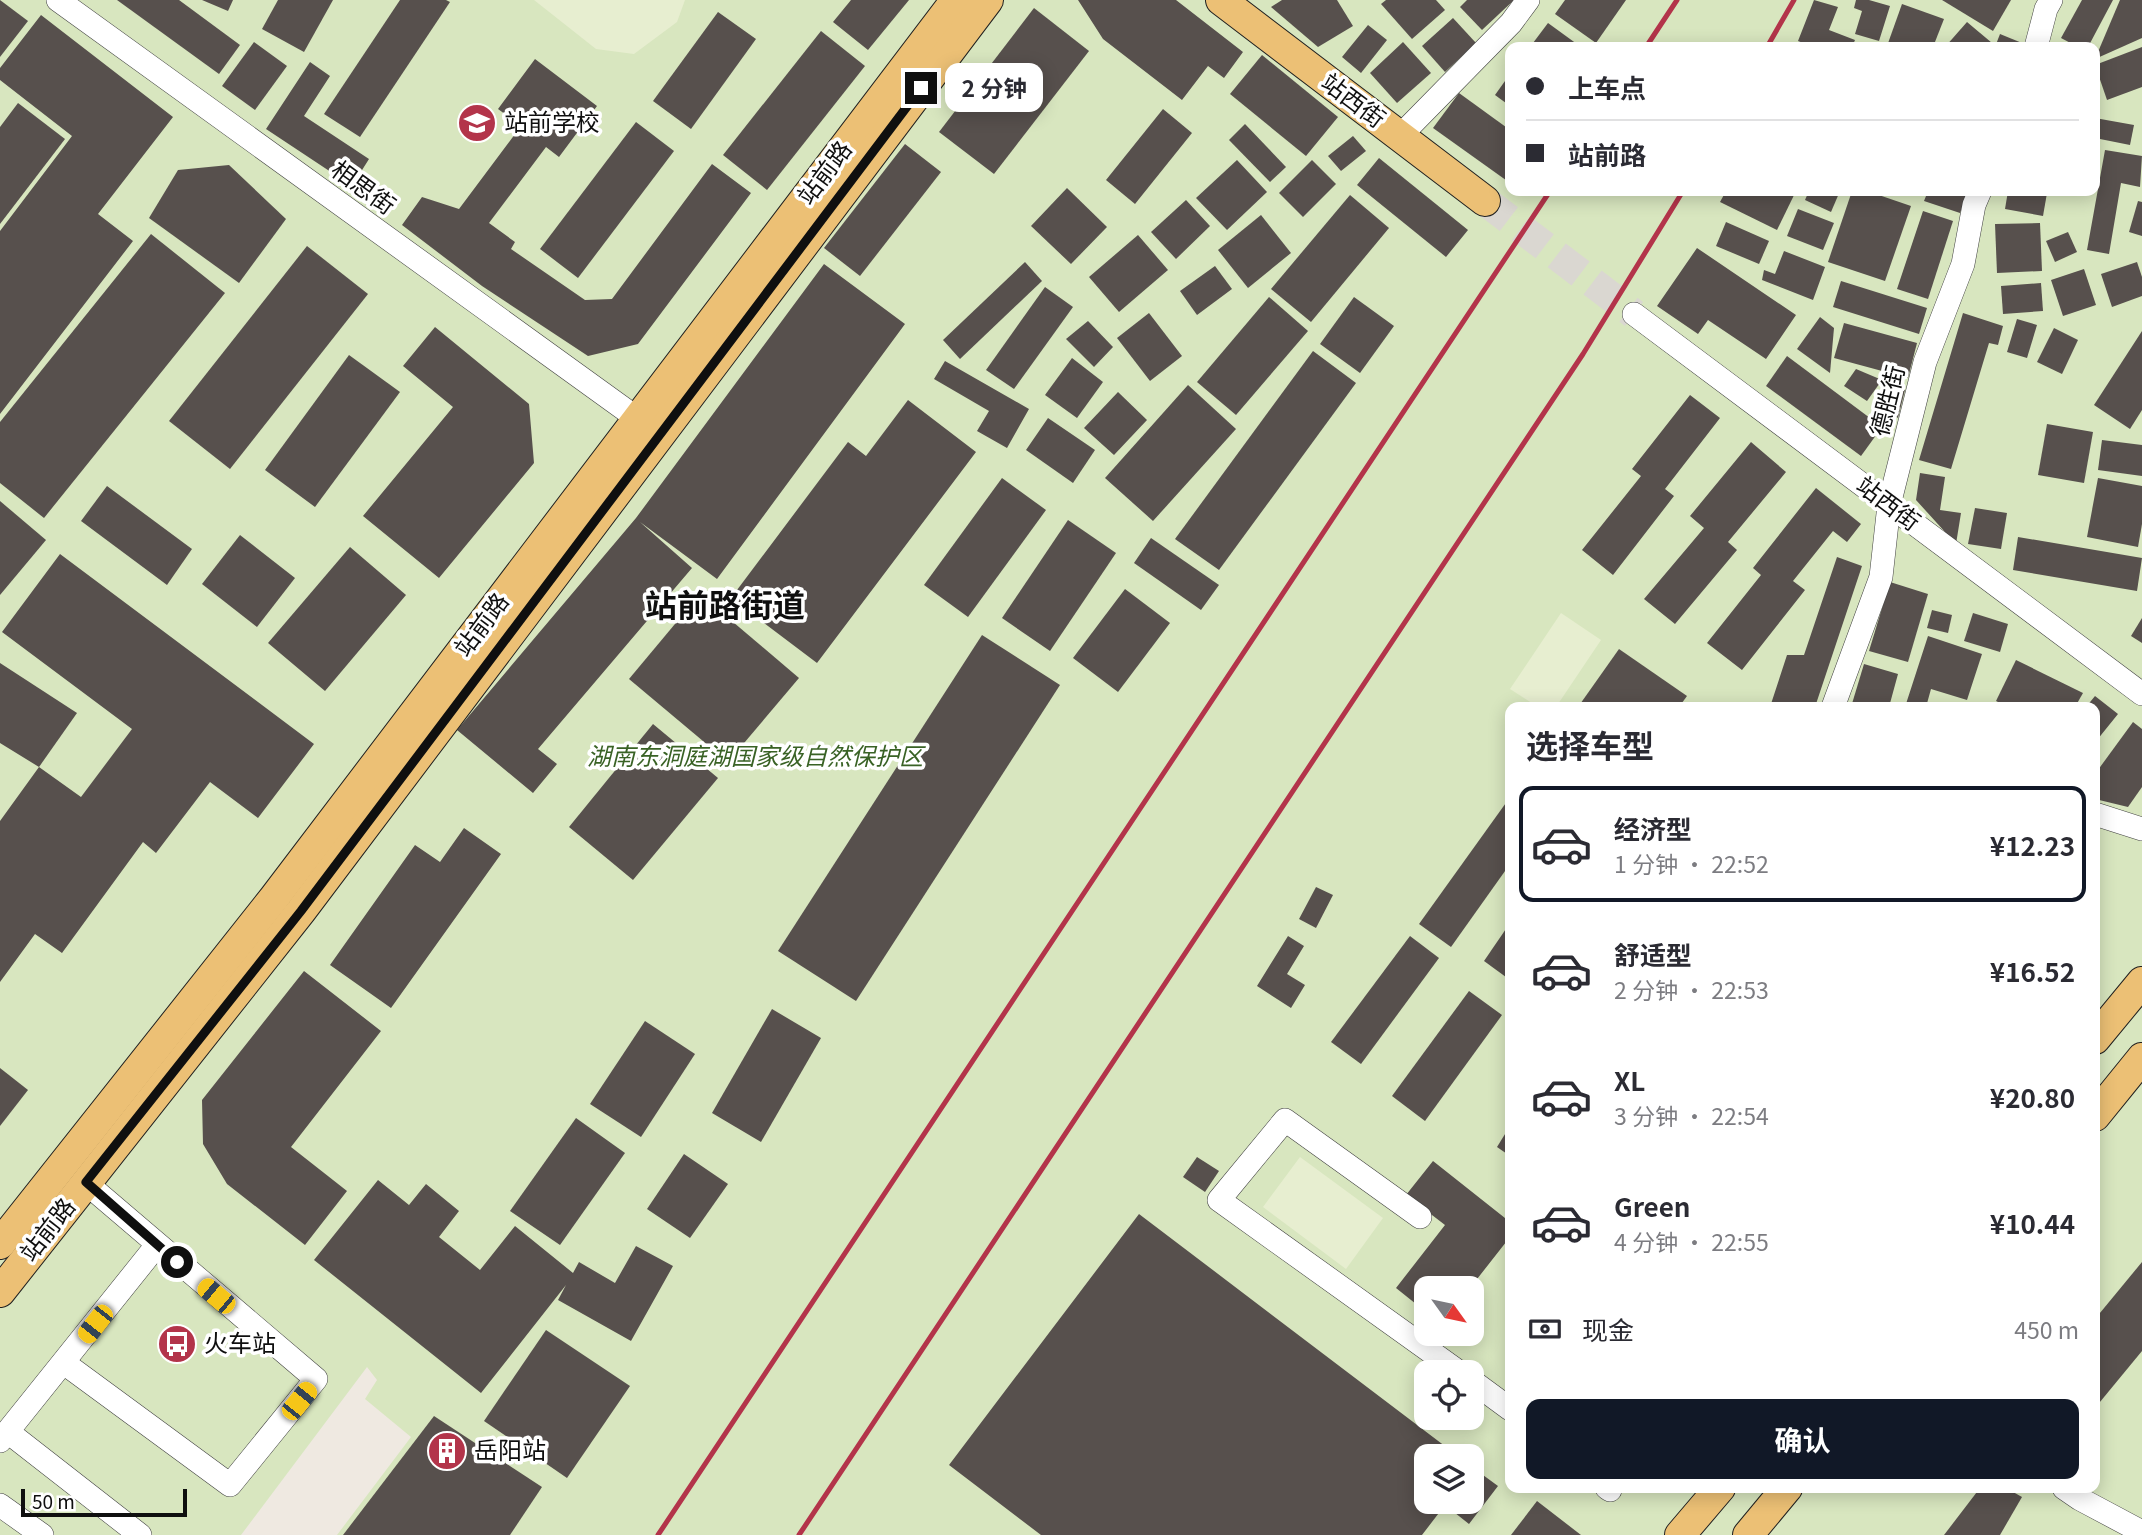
<!DOCTYPE html>
<html lang="zh">
<head>
<meta charset="utf-8">
<style>
  body { margin:0; font-family:Georgia,"Noto Sans SC",serif; background:#f7f7f7; color:#2b2b33; height:100vh; display:flex; flex-direction:column; font-size:26px; white-space:nowrap }
  * { box-sizing:border-box; margin:0 }
  p { font-size:23px; color:#7c7c81 }
  .icon { flex:none; width:38px; height:38px; fill:none; stroke:currentColor; stroke-width:2; stroke-linecap:round; stroke-linejoin:round }
  .map { position:relative; flex:1; overflow:hidden }
  .panel { position:absolute; left:1505px; top:702px; width:595px; height:791px; display:flex; flex-direction:column; background:#fff; border-radius:14px; box-shadow:0 4px 18px #0003 }
  .panel>* { flex:none }
  .hud { position:absolute; left:1505px; top:42px; width:595px; height:154px; border-radius:14px; box-shadow:0 4px 18px #0003; display:grid; align-content:center; height:154px; padding:0 21px; background:#fff }
  .needle { width:46px; rotate:123deg }
  .fabs { position:absolute; left:1414px; top:1276px; display:grid; gap:14px }
  .fabs a { display:grid; place-items:center; width:70px; height:70px; border-radius:14px; background:#fff; box-shadow:0 4px 18px #0003; font-size:35px }
  .scale { position:absolute; left:21px; bottom:18px; width:166px; box-sizing:border-box; padding-left:7px; border:4px solid #0f0f0f; border-top:0; font-size:19px; line-height:24px; white-space:nowrap; color:#0f0f0f; -webkit-text-stroke:5px #fff; paint-order:stroke }
  .end { position:absolute; width:32px; height:32px; margin:-16px; border:9px solid #0f0f0f; background:#fff; box-shadow:0 0 0 4px #fff }
  .from { border-radius:50% }
  .bubble { position:absolute; height:49px; border-radius:14px; background:#fff; box-shadow:0 4px 18px #0003; font-size:23px; font-weight:700; line-height:49px; text-align:center }
  .car { position:absolute; width:21px; height:42px; margin:-21px -10px; border-radius:9px; box-shadow:0 0 5px 2px #0007; background:linear-gradient(#f5c518 24%,#345 0 40%,#f5c518 0 76%,#345 0 86%,#f5c518 0) }
  .hud b { display:flex; align-items:center; gap:24px; height:66px; font-size:26px }
  .hud b+b { border-top:2px solid #e1e1e2 }
  .hud i { width:18px; height:18px; background:#2b2b33 }
  ul { padding:0; list-style:none }
  li { display:flex; align-items:center; gap:21px; height:116px; margin:0 14px 10px; padding:0 7px; border:4px solid transparent; border-radius:14px }
  li div { flex:1 }
  li b { display:block; font-size:26px }
  li em { font-style:normal; font-weight:700 }
  li.active { border-color:#111827 }
  li>.icon { width:63px; height:63px; stroke-width:1.5 }
  h2 { padding:0 21px; font-size:32px; line-height:84px }
  .pay { display:flex; align-items:center; gap:18px; height:77px; padding:0 21px; font-size:26px }
  .pay p { margin-inline-start:auto }
  .action { display:flex; gap:14px; margin-top:auto; padding:14px 21px }
  .action a { flex:1; height:80px; border-radius:14px; background:#111827; color:#fff; font-size:28px; font-weight:700; line-height:80px; text-align:center }
  .map>svg:first-child { display:block }
  .green { fill:#d8e6bf; fill-rule:evenodd }
  .pitch { fill:#e7eed0 }
  .plaza { fill:#efe9e1 }
  .building { fill:#57504d }
  .lines { fill:none; stroke-linecap:round; stroke-linejoin:round }
  .major-tunnel { stroke:#dad7d1; stroke-width:30; stroke-dasharray:30 15; stroke-linecap:butt }
  .minor-casing { stroke:#424242; stroke-width:24 }
  .major-casing { stroke:#202020; stroke-width:32 }
  .minor { stroke:#fff; stroke-width:23 }
  .major { stroke:#ecc075; stroke-width:30 }
  .rail { stroke:#b3344a; stroke-width:5 }
  .route { stroke:#0f0f0f; stroke-width:9 }
  .labels { text-anchor:middle; stroke-width:7; stroke-linejoin:round; paint-order:stroke }
  .street-label { font-size:24px; fill:#0f0f0f; stroke:#fff }
  .poi-label { font-size:24px; fill:#0f0f0f; stroke:#fff; text-anchor:start }
  .park-label { font-size:24px; font-style:italic; fill:#396225; stroke:#fff }
  .district-label { font-size:32px; font-weight:bold; fill:#0f0f0f; stroke:#fff }
</style>
</head>
<body>
<div class="map">
<svg width="2142" height="1535" viewBox="0 0 2142 1535">
  <rect width="100%" height="100%" fill="#fefaf3"/>
  <path class="green" d="M0,0H2142V1535H0ZM1510,47H2095V191H1510ZM1510,707H2095V1488H1510ZM1426,1288H1472V1334H1426ZM1426,1372H1472V1418H1426ZM1426,1456H1472V1502H1426Z"/>
  <g class="pitch">
    <polygon points="534,0 685,0 677,22 634,54 596,49"/>
    <polygon points="1561,613 1601,640 1556,707 1538,707 1510,689"/>
    <polygon points="1300,1157 1383,1218 1346,1269 1263,1207"/>
  </g>
  <polygon class="plaza" points="367,1367 377,1380 365,1399 411,1437 337,1535 241,1535"/>
  <g class="building">
    <polygon points="0,0 28,21 0,57"/>
    <polygon points="117,0 179,0 240,45 219,74"/>
    <polygon points="202,0 233,0 228,11"/>
    <polygon points="278,0 333,0 304,52 262,29"/>
    <polygon points="400,0 446,0 450,2 360,137 324,114"/>
    <polygon points="851,0 909,0 868,50 833,22"/>
    <polygon points="1078,0 1176,0 1243,52 1224,78 1208,66 1182,100 1103,39"/>
    <polygon points="1282,0 1337,0 1353,26 1318,47 1271,7"/>
    <polygon points="1386,0 1436,0 1445,10 1412,39 1381,4"/>
    <polygon points="1467,0 1514,0 1482,30 1460,7"/>
    <polygon points="1565,0 1626,0 1596,43 1555,14"/>
    <polygon points="1814,0 1838,7 1829,30 1855,40 1852,47 1813,47 1798,41"/>
    <polygon points="1856,0 1869,0 1890,6 1879,41 1855,34 1862,11 1854,8"/>
    <polygon points="1942,0 2011,0 1993,31"/>
    <polygon points="2082,0 2113,0 2088,47 2078,47 2061,38"/>
    <polygon points="2120,0 2142,0 2142,38 2095,59"/>
    <polygon points="1902,4 1944,19 1933,47 1887,46"/>
    <polygon points="1034,8 1089,51 994,174 939,132"/>
    <polygon points="718,12 756,39 691,129 653,101"/>
    <polygon points="41,15 173,117 98,214 133,241 0,414 0,231 72,136 0,80 0,68"/>
    <polygon points="1453,18 1476,43 1445,72 1422,46"/>
    <polygon points="1967,22 1992,43 1988,47 1945,47"/>
    <polygon points="1548,23 1581,47 1530,47"/>
    <polygon points="1368,25 1387,40 1361,73 1342,57"/>
    <polygon points="821,31 865,66 767,190 723,155"/>
    <polygon points="2000,34 2022,43 2021,47 1995,47"/>
    <polygon points="254,42 287,66 255,110 222,86"/>
    <polygon points="1403,42 1431,73 1397,103 1370,73"/>
    <polygon points="2142,47 2142,87 2107,100 2095,65"/>
    <polygon points="1262,55 1338,117 1306,156 1230,94"/>
    <polygon points="535,59 597,106 559,157 546,147 489,223 515,242 511,249 585,300 612,299 712,164 751,193 638,344 588,356 482,286 402,225 422,197 459,209 521,126 498,109"/>
    <polygon points="310,62 330,76 304,116 369,159 352,186 266,129"/>
    <polygon points="1510,74 1510,106 1495,95"/>
    <polygon points="1459,93 1510,130 1510,183 1433,128"/>
    <polygon points="18,103 65,139 0,224 0,127"/>
    <polygon points="1163,109 1192,133 1135,204 1106,180"/>
    <polygon points="2095,118 2134,125 2130,145 2095,138"/>
    <polygon points="636,122 674,151 578,278 540,249"/>
    <polygon points="1245,124 1286,167 1270,182 1229,140"/>
    <polygon points="1353,136 1366,151 1341,171 1328,156"/>
    <polygon points="905,144 941,172 860,276 824,248"/>
    <polygon points="2105,150 2142,156 2140,187 2121,183 2109,254 2087,250"/>
    <polygon points="1379,158 1468,230 1446,257 1357,185"/>
    <polygon points="1237,160 1267,192 1227,230 1196,198"/>
    <polygon points="1312,160 1336,184 1303,217 1279,193"/>
    <polygon points="229,165 286,219 239,283 149,218 178,170"/>
    <polygon points="1067,188 1107,227 1071,264 1031,226"/>
    <polygon points="1726,191 1796,191 1777,230 1720,202"/>
    <polygon points="1809,191 1840,191 1831,212 1805,200"/>
    <polygon points="1852,191 1867,191 1911,206 1885,281 1828,262"/>
    <polygon points="1928,191 1968,191 1960,213 1924,201"/>
    <polygon points="2008,191 2047,193 2043,216 2005,209"/>
    <polygon points="1350,195 1389,228 1311,322 1271,289"/>
    <polygon points="1186,200 1210,226 1176,259 1151,232"/>
    <polygon points="2138,201 2142,202 2142,236 2129,232"/>
    <polygon points="1798,209 1834,223 1823,250 1787,236"/>
    <polygon points="1923,211 1953,221 1928,299 1897,289"/>
    <polygon points="1261,215 1291,253 1248,288 1218,250"/>
    <polygon points="1726,222 1769,241 1759,264 1716,246"/>
    <polygon points="2040,223 2042,271 1997,273 1995,224"/>
    <polygon points="2068,232 2077,252 2055,262 2046,241"/>
    <polygon points="151,234 225,293 44,518 0,483 0,422"/>
    <polygon points="1138,235 1168,270 1119,312 1089,277"/>
    <polygon points="307,246 368,294 230,469 169,421"/>
    <polygon points="1697,248 1796,315 1766,359 1708,320 1698,334 1657,306"/>
    <polygon points="1784,251 1825,267 1813,300 1762,280 1764,270 1775,274"/>
    <polygon points="1025,262 1042,281 960,359 943,340"/>
    <polygon points="2137,262 2142,277 2142,296 2112,307 2101,274"/>
    <polygon points="824,264 905,324 717,579 640,522 692,568 538,749 557,764 533,793 457,730 636,518"/>
    <polygon points="1215,266 1232,289 1197,315 1180,291"/>
    <polygon points="2084,269 2096,305 2063,316 2051,280"/>
    <polygon points="1841,281 1927,308 1919,334 1833,307"/>
    <polygon points="2041,283 2043,311 2003,314 2001,286"/>
    <polygon points="1045,287 1073,307 1014,389 986,370"/>
    <polygon points="1269,297 1308,331 1236,415 1197,382"/>
    <polygon points="1354,297 1394,326 1360,373 1320,344"/>
    <polygon points="1149,313 1182,356 1150,381 1117,338"/>
    <polygon points="1963,313 2003,326 1998,345 1989,343 1951,469 1919,460"/>
    <polygon points="1820,317 1834,328 1830,373 1797,349"/>
    <polygon points="2017,319 2037,325 2027,358 2007,352"/>
    <polygon points="1088,321 1113,347 1094,367 1066,339"/>
    <polygon points="1844,323 1917,343 1908,378 1834,358"/>
    <polygon points="435,327 529,404 534,463 439,578 363,516 453,407 403,366"/>
    <polygon points="2054,328 2078,340 2062,374 2037,362"/>
    <polygon points="2142,331 2142,410 2130,429 2094,405"/>
    <polygon points="1313,351 1356,383 1219,570 1175,539"/>
    <polygon points="349,355 400,392 315,507 265,470"/>
    <polygon points="1787,356 1882,427 1861,456 1766,386"/>
    <polygon points="1072,358 1103,382 1077,418 1045,395"/>
    <polygon points="945,361 1029,409 1007,448 977,431 989,411 934,379"/>
    <polygon points="1856,369 1882,380 1867,401 1844,386"/>
    <polygon points="1188,385 1236,429 1153,521 1105,478"/>
    <polygon points="1885,385 1905,390 1898,418 1874,404"/>
    <polygon points="1118,392 1147,420 1114,455 1084,428"/>
    <polygon points="1690,395 1720,418 1665,489 1674,496 1613,575 1582,550 1641,476 1632,469"/>
    <polygon points="908,400 976,452 817,663 731,598 848,442 866,456"/>
    <polygon points="1048,418 1095,450 1073,483 1026,450"/>
    <polygon points="2047,424 2093,432 2084,483 2038,475"/>
    <polygon points="2102,440 2142,445 2142,476 2098,470"/>
    <polygon points="1751,442 1786,472 1728,542 1737,550 1675,624 1644,599 1704,528 1690,516"/>
    <polygon points="1920,473 1945,477 1940,510 1961,513 1956,544 1916,500"/>
    <polygon points="1002,478 1046,510 968,617 924,585"/>
    <polygon points="2098,478 2142,486 2142,524 2138,547 2087,537"/>
    <polygon points="107,486 192,549 167,585 81,521"/>
    <polygon points="1816,488 1861,524 1847,542 1833,531 1793,581 1805,590 1742,670 1707,643 1761,575 1753,568"/>
    <polygon points="0,501 46,540 0,595"/>
    <polygon points="1975,508 2007,513 2001,549 1968,544"/>
    <polygon points="1068,520 1116,553 1050,651 1002,618"/>
    <polygon points="240,535 295,578 257,627 202,584"/>
    <polygon points="2018,537 2142,558 2137,591 2013,570"/>
    <polygon points="1151,538 1219,585 1201,610 1134,563"/>
    <polygon points="350,547 406,595 325,691 268,643"/>
    <polygon points="60,554 314,744 258,818 210,782 156,853 143,842 62,953 35,934 0,982 0,821 39,767 81,797 132,729 2,632"/>
    <polygon points="1837,557 1862,566 1815,707 1770,707 1787,655 1804,655"/>
    <polygon points="1890,582 1928,594 1908,662 1869,651"/>
    <polygon points="1125,589 1170,623 1118,692 1073,658"/>
    <polygon points="700,594 799,678 728,762 629,679"/>
    <polygon points="1932,610 1952,615 1948,633 1927,628"/>
    <polygon points="1973,613 2008,624 2000,652 1964,641"/>
    <polygon points="2142,618 2142,643 2131,636"/>
    <polygon points="982,635 1060,685 856,1001 778,951"/>
    <polygon points="1928,636 1982,654 1967,700 1931,689 1926,707 1905,707"/>
    <polygon points="1619,649 1687,696 1679,707 1578,707"/>
    <polygon points="2016,660 2083,693 2075,707 2008,707 1996,701"/>
    <polygon points="0,663 77,713 39,767 0,743"/>
    <polygon points="1864,664 1898,674 1889,707 1851,707"/>
    <polygon points="2095,696 2118,714 2097,740 2095,738 2095,707 2086,707"/>
    <polygon points="2133,722 2142,729 2142,787 2128,807 2095,799 2095,774"/>
    <polygon points="653,724 718,778 633,880 569,827"/>
    <polygon points="1508,800 1510,802 1510,864 1451,947 1419,924"/>
    <polygon points="464,828 501,854 391,1008 330,965 415,845 440,862"/>
    <polygon points="1316,887 1333,895 1316,928 1299,919"/>
    <polygon points="1510,923 1510,980 1484,961"/>
    <polygon points="1288,936 1304,946 1287,974 1305,985 1291,1008 1257,986"/>
    <polygon points="1410,936 1439,958 1361,1064 1331,1042"/>
    <polygon points="304,971 381,1031 291,1147 347,1191 305,1245 227,1184 203,1144 202,1100"/>
    <polygon points="1469,991 1502,1015 1425,1121 1392,1096"/>
    <polygon points="772,1009 821,1038 761,1142 712,1113"/>
    <polygon points="645,1021 695,1054 641,1137 590,1104"/>
    <polygon points="0,1068 28,1090 0,1126"/>
    <polygon points="576,1118 625,1153 560,1245 510,1211"/>
    <polygon points="1510,1126 1510,1156 1497,1147"/>
    <polygon points="684,1154 728,1184 690,1238 647,1209"/>
    <polygon points="1197,1157 1219,1171 1205,1192 1183,1177"/>
    <polygon points="1433,1161 1510,1222 1510,1237 1470,1288 1426,1288 1426,1312 1396,1288 1445,1225 1406,1195"/>
    <polygon points="378,1180 409,1205 426,1184 459,1211 439,1237 480,1270 515,1226 573,1273 579,1262 615,1283 636,1246 673,1266 631,1341 558,1300 566,1285 481,1393 314,1260"/>
    <polygon points="1139,1214 1458,1456 1426,1456 1426,1502 1472,1502 1472,1467 1498,1486 1469,1524 1445,1505 1422,1535 1041,1535 949,1465"/>
    <polygon points="2142,1262 2142,1351 2095,1408 2095,1319"/>
    <polygon points="546,1330 630,1386 567,1478 484,1421"/>
    <polygon points="434,1416 542,1487 510,1535 343,1535"/>
    <polygon points="1980,1488 2006,1488 2022,1497 2000,1535 1944,1535"/>
    <polygon points="1537,1501 1581,1535 1511,1535"/>
  </g>
  <g class="lines">
    <polyline class="major-tunnel" points="1485,201 1634,314"/>
    <defs>
      <g id="minor">
        <polyline points="58,0 638,419"/>
        <polyline points="2036,47 2046,9 2051,0"/>
        <polyline points="1400,136 1511,23 1528,0"/>
        <polyline points="1634,314 2142,694"/>
        <polyline points="1833,707 1881,577 1889,505 1925,362 1963,264 1974,205 1980,191"/>
        <polyline points="2095,814 2142,829"/>
        <polyline points="1420,1217 1285,1120 1219,1200 1459,1372"/>
        <polyline points="64,1363 230,1485 316,1379 86,1183"/>
        <polyline points="1472,1381 1510,1409"/>
        <polyline points="8,1432 140,1535"/>
        <polyline points="0,1441 157,1245"/>
        <polyline points="1607,1488 1610,1490"/>
        <polyline points="2064,1488 2080,1499 2142,1532"/>
        <polyline points="0,1505 42,1535"/>
      </g>
      <g id="major">
        <polyline points="1221,0 1485,201"/>
        <polyline points="2095,1039 2142,982"/>
        <polyline points="2095,1116 2142,1058"/>
        <polyline points="0,1244 274,898 956,0"/>
        <polyline points="0,1292 301,911 988,0"/>
        <polyline points="1680,1535 1720,1488"/>
        <polyline points="1748,1535 1787,1488"/>
      </g>
    </defs>
    <use href="#minor" class="minor-casing"/>
    <use href="#major" class="major-casing"/>
    <use href="#minor" class="minor"/>
    <use href="#major" class="major"/>
    <g class="rail">
      <polyline points="1646,47 1677,0"/>
      <polyline points="1767,47 1794,0"/>
      <polyline points="658,1535 1550,191"/>
      <polyline points="799,1535 1583,354 1683,191"/>
    </g>
  </g>
  <g class="lines">
    <polyline class="route" points="177,1262 86,1182 301,911 921,88"/>
  </g>
  <defs>
    <symbol id="school-disc" viewBox="-11 -11 22 22"><circle r="9.5" fill="#b3344a" stroke="#fff"/><path d="M0-5L7-2L0 1L-7-2ZM-4 1L0 2.5L4 1V4Q0 6-4 4Z" fill="#fff"/></symbol>
    <symbol id="bus-disc" viewBox="-11 -11 22 22"><circle r="9.5" fill="#b3344a" stroke="#fff"/><path d="M-5-6H5V4H4V6H2V4H-2V6H-4V4H-5ZM-3.5-4V0h7V-4ZM-3.5 1.2v1.5H-2V1.2ZM2 1.2v1.5H3.5V1.2Z" fill="#fff"/></symbol>
    <symbol id="building-disc" viewBox="-11 -11 22 22"><circle r="9.5" fill="#b3344a" stroke="#fff"/><path d="M-4-6H4V6H1V3H-1V6H-4ZM-2.5-4.3h1.7v1.8h-1.7ZM.8-4.3h1.7v1.8H.8ZM-2.5-1h1.7V.8h-1.7ZM.8-1h1.7V.8H.8Z" fill="#fff"/></symbol>
  </defs>
  <g fill-rule="evenodd">
    <use href="#school-disc" x="455" y="101" width="44" height="44"/>
    <use href="#bus-disc" x="155" y="1322" width="44" height="44"/>
    <use href="#building-disc" x="425" y="1429" width="44" height="44"/>
  </g>
  <g class="labels">
    <g class="street-label">
      <text transform="translate(1353 101) rotate(37)" y="8">站西街</text>
      <text transform="translate(825 173) rotate(-53)" y="8">站前路</text>
      <text transform="translate(363 188) rotate(36)" y="8">相思街</text>
      <text transform="translate(1888 401) rotate(-76)" y="8">德胜街</text>
      <text transform="translate(1888 504) rotate(37)" y="8">站西街</text>
      <text transform="translate(482 625) rotate(-53)" y="8">站前路</text>
      <text transform="translate(48 1230) rotate(-52)" y="8">站前路</text>
    </g>
    <g class="poi-label">
      <text x="504" y="131">站前学校</text>
      <text x="204" y="1352">火车站</text>
      <text x="474" y="1459">岳阳站</text>
    </g>
    <g class="park-label">
      <text x="755" y="765">湖南东洞庭湖国家级自然保护区</text>
    </g>
    <g class="district-label">
      <text x="725" y="617">站前路街道</text>
    </g>
  </g>
</svg>
<div class="fabs">
<a><svg class="needle" viewBox="-14 -14 28 28"><path d="M0-13l5 13h-10z" fill="#e53935"/><path d="M0 13l5-13h-10z" fill="#7c7c81"/></svg></a>
<a><svg class="icon" aria-label="locate" viewBox="0 0 24 24"><circle cx="12" cy="12" r="6"/><path d="M12 2v4M12 18v4M2 12h4M18 12h4"/></svg></a>
<a><svg class="icon" aria-label="layers" viewBox="0 0 24 24"><path d="M12 4l9 5-9 5-9-5zM3 14l9 5 9-5"/></svg></a>
</div>
<div class="scale">50 m</div>
<i class="end from" style="left:177px;top:1262px"></i>
<i class="end" style="left:921px;top:88px"></i>
<div class="bubble" style="left:945px;top:63px;width:98px">2 分钟</div>
<i class="car" style="left:216px;top:1296px;rotate:310deg"></i>
<i class="car" style="left:95px;top:1324px;rotate:218deg"></i>
<i class="car" style="left:299px;top:1401px;rotate:39deg"></i>
<div class="hud">
<b><i class="from"></i>上车点</b>
<b><i></i>站前路</b>
</div>
<section class="panel">
<h2>选择车型</h2>
<ul>
<li class="active"><svg class="icon" aria-label="car" viewBox="0 0 24 24"><path d="M5 17H2v-5l4-1 3-4h7l3 4 3 1v5h-3M9 17h6M6 11h13"/><circle cx="7" cy="17" r="2"/><circle cx="17" cy="17" r="2"/></svg><div><b>经济型</b><p>1 分钟 · 22:52</p></div><em>¥12.23</em></li>
<li><svg class="icon" aria-label="car" viewBox="0 0 24 24"><path d="M5 17H2v-5l4-1 3-4h7l3 4 3 1v5h-3M9 17h6M6 11h13"/><circle cx="7" cy="17" r="2"/><circle cx="17" cy="17" r="2"/></svg><div><b>舒适型</b><p>2 分钟 · 22:53</p></div><em>¥16.52</em></li>
<li><svg class="icon" aria-label="car" viewBox="0 0 24 24"><path d="M5 17H2v-5l4-1 3-4h7l3 4 3 1v5h-3M9 17h6M6 11h13"/><circle cx="7" cy="17" r="2"/><circle cx="17" cy="17" r="2"/></svg><div><b>XL</b><p>3 分钟 · 22:54</p></div><em>¥20.80</em></li>
<li><svg class="icon" aria-label="car" viewBox="0 0 24 24"><path d="M5 17H2v-5l4-1 3-4h7l3 4 3 1v5h-3M9 17h6M6 11h13"/><circle cx="7" cy="17" r="2"/><circle cx="17" cy="17" r="2"/></svg><div><b>Green</b><p>4 分钟 · 22:55</p></div><em>¥10.44</em></li>
</ul>
<div class="pay"><svg class="icon" aria-label="cash" viewBox="0 0 24 24"><path d="M3 7h18v10H3z"/><circle cx="12" cy="12" r="2"/></svg>现金<p>450 m</p></div>
<div class="action"><a>确认</a></div>
</section>
</div>
</body>
</html>
